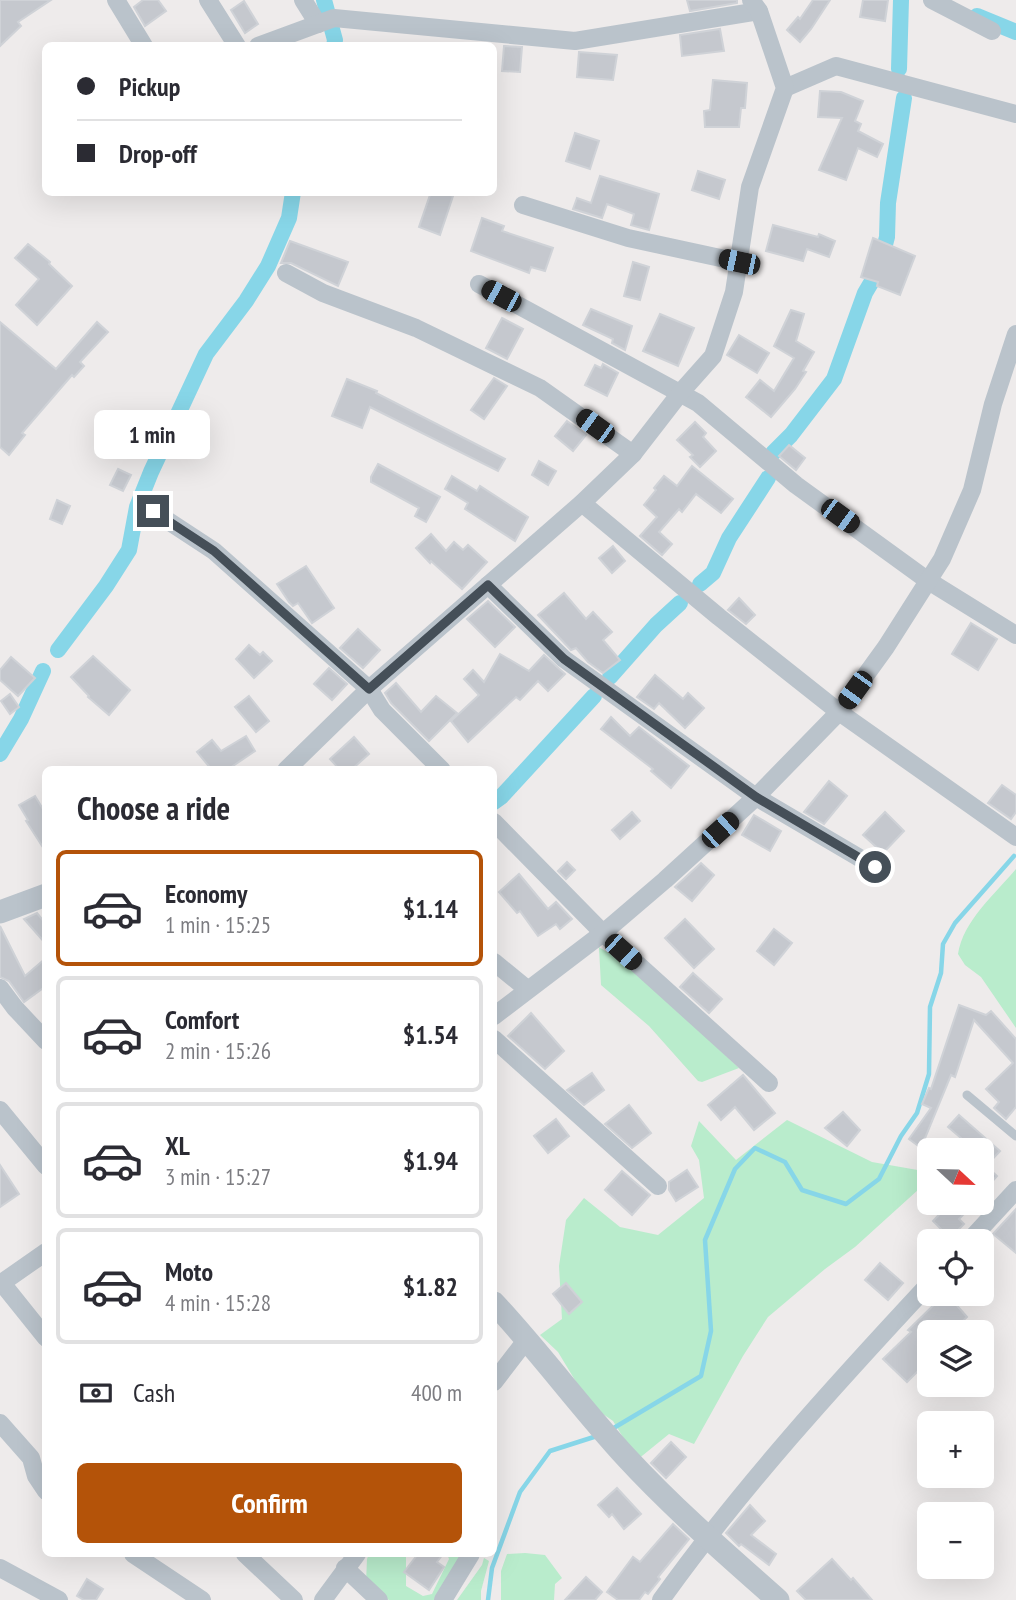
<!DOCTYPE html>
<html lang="en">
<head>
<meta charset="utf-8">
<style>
  body { margin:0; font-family:"PT Sans Narrow",sans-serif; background:#f2f2f3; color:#2b2b33; height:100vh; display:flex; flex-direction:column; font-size:26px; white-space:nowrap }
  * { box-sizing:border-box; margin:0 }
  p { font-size:23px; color:#7c7c81 }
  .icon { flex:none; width:38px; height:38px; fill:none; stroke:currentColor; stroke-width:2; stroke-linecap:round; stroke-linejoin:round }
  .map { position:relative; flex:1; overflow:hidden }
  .drawer { position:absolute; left:42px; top:766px; width:455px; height:791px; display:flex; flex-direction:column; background:#fff; border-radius:10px; box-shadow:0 7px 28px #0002 }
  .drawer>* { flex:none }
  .banner { position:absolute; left:42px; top:42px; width:455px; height:154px; border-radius:10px; box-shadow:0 7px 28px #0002; display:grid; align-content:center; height:154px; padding:0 35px; background:#fff }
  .needle { width:46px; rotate:112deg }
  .fabs { position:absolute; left:917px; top:1138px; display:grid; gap:14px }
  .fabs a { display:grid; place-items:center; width:77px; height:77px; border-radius:10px; background:#fff; box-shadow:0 7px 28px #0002; font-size:35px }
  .end { position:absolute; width:32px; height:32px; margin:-16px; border:9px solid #454f58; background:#fff; box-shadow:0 0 0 4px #fff }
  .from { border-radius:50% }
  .bubble { position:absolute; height:49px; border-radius:10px; background:#fff; box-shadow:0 7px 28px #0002; font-size:23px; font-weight:600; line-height:49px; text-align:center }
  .car { position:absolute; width:21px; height:42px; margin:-21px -10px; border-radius:9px; box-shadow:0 0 5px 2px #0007; background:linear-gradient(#222 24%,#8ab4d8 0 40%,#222 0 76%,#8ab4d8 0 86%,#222 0) }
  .banner b { display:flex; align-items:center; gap:24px; height:66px; font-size:26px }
  .banner b+b { border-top:2px solid #e1e1e2 }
  .banner i { width:18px; height:18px; background:#2b2b33 }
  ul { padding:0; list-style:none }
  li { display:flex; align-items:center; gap:21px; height:116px; margin:0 14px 10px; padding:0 21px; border:4px solid #e1e1e2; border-radius:10px }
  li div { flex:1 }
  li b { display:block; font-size:26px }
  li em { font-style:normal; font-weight:600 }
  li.current { border-color:#b45309 }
  li>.icon { width:63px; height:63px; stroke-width:1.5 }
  h2 { padding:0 35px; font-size:32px; line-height:84px }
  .pay { display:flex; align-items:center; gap:18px; height:77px; padding:0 35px; font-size:26px }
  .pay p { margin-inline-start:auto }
  .primary-button { display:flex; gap:14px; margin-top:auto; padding:14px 35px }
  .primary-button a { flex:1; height:80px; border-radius:10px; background:#b45309; color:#fff; font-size:28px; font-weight:600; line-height:80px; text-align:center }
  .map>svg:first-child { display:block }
  .green { fill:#b9eccc }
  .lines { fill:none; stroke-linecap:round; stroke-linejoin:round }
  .stream { stroke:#87d6e8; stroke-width:4.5 }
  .canal { stroke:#87d6e8; stroke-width:16 }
  .building { fill:#c5c8ce; stroke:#cfd2d7; stroke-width:2 }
  .service { stroke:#bac3cb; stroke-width:9 }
  .minor { stroke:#bac3cb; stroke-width:18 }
  .tertiary { stroke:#bac3cb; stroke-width:23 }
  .route { stroke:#454f58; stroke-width:9 }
</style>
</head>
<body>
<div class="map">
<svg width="1016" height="1600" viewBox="0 0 1016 1600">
  <rect width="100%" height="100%" fill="#eeebeb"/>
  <g class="green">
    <path d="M1016,869V1028L981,977L965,965L958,954C963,921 995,894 1016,869Z"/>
    <polygon points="597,946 629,965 739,1068 702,1082 698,1081 649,1026 601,985 599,948"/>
    <polygon points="787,1120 872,1162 929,1172 929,1180 855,1247 825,1269 768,1317 743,1356 694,1444 669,1434 637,1460 613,1421 590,1405 558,1352 540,1335 562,1319 559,1266 566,1220 584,1198 620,1227 658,1235 704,1198 699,1160 691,1146 699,1121 736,1160"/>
    <polygon points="525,1553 545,1555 562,1578 555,1584 554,1600 501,1600 501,1571 507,1554"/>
    <polygon points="369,1554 406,1554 406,1586 423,1596 432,1594 449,1559 447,1554 464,1554 435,1600 389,1600 366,1583 367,1559"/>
    <polygon points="484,1558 489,1561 481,1591 481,1600 457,1600 482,1565"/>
  </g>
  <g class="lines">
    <g class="stream">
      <polyline points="612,1429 701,1376 711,1331 705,1240 735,1169 755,1148 785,1162 802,1190 846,1204 879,1179 901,1136 917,1113 929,1074 930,1007 941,973 943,944 955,923 1014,856"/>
      <polyline points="488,1600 492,1568 520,1492 550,1451 597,1436"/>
    </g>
    <g class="canal">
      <polyline points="324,0 335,40 334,46"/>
      <polyline points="977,16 1016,32"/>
      <polyline points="899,69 901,0"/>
      <polyline points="773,453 791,435 834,379 865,293 878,271 887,237 888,203 904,98"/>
      <polyline points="700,584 713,573 729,538 768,478"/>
      <polyline points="58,650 106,586 129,550 137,507 151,472 206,354 246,301 268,266 289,218 293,192"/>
      <polyline points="610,677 656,625 680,603"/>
      <polyline points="0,754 21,719 43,671"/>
      <polyline points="494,802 501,797 594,696"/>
    </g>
  </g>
  <g class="building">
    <polygon points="0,0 51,0 18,22 21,26 0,46"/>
    <polygon points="143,0 158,0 166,11 145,26 134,7"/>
    <polygon points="687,0 737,0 737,3 690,11"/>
    <polygon points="813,0 830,0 811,29 800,42 787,30 798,17 800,19"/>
    <polygon points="863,0 888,0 885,21 860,17"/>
    <polygon points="244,1 258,24 245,33 231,10"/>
    <polygon points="720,29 724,51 682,56 680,35"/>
    <polygon points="504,46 522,47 520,72 502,71"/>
    <polygon points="579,52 617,55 613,80 577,77"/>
    <polygon points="713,80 747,83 745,108 741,108 739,127 705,127 704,111 710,110"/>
    <polygon points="820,91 841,92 863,101 855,121 861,124 858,131 883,144 877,157 858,148 846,180 819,170 842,118 818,117"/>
    <polygon points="575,133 599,141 590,169 566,161"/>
    <polygon points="698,171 725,180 719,199 692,190"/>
    <polygon points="600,176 659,194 649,230 631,225 634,214 607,204 602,218 573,209 577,198 591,203"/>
    <polygon points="431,192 442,192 453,196 440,235 419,227"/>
    <polygon points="482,218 504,226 502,231 553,248 545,271 531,267 529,273 471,251"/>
    <polygon points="773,225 818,237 819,234 835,241 829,257 807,249 803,261 766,251"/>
    <polygon points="873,238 915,256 900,295 877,286 878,282 861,277"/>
    <polygon points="290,241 348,262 338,286 291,263 281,263"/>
    <polygon points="28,244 50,262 49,264 72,286 37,325 16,305 39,279 15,258"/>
    <polygon points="633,262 649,267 640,300 624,296"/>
    <polygon points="591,309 632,326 625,350 612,343 613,339 583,325"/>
    <polygon points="791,310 804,314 796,341 814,352 803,371 806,372 795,389 771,417 746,397 760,380 774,391 794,358 774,346"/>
    <polygon points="660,314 694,328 678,366 643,351"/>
    <polygon points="502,318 523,329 507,359 486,348"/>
    <polygon points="0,322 56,369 97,322 108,332 80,362 84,366 74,377 72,375 22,433 25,435 9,455 0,447"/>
    <polygon points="739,335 769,353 757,373 727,355"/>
    <polygon points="603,364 618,373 607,396 585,385 595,365 601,368"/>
    <polygon points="494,378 507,386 484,419 471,410"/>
    <polygon points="347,379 377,391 376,393 505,459 498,471 370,407 362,428 332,416"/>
    <polygon points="567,421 586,435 573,451 555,436"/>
    <polygon points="695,422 706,433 703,437 716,451 700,467 690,457 693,455 677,440"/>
    <polygon points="789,445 805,458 796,470 779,456"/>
    <polygon points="539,461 556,471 548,485 532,475"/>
    <polygon points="378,464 440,497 426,522 415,516 419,508 371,482 371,477"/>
    <polygon points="692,466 733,499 721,513 696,494 682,512 679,509 659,532 672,544 662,555 640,536 657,517 644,505 656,490 654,488 664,476 677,486"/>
    <polygon points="118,469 131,475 123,491 110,485"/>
    <polygon points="452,476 477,491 480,486 528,517 515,541 465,509 468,503 445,489"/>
    <polygon points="57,500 70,506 62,524 50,519"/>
    <polygon points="431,534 446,551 454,542 463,550 468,545 487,562 462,589 431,561 430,563 416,548"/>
    <polygon points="613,546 625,561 612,573 599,558"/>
    <polygon points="306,566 334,608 312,623 298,603 293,606 289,602 277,584"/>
    <polygon points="564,593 586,619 593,612 612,632 603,640 620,660 603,673 588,662 576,648 571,650 538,615"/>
    <polygon points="739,598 755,615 746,624 728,610"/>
    <polygon points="488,601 515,627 495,647 467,619"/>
    <polygon points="971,623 997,639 978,670 952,654"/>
    <polygon points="358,629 380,650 363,668 340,648"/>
    <polygon points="249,645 260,655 263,652 272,661 254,678 236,659"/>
    <polygon points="500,654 529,671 544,655 565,674 548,691 538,681 520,700 516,697 468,742 451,721 479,695 464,679 473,670 484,682"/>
    <polygon points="93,656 130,690 109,715 88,697 89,696 71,677"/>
    <polygon points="11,657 35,678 18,696 0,680 0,670"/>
    <polygon points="329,668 347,684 332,700 314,684"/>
    <polygon points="655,675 683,699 688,693 704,708 685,728 659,703 654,709 637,697"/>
    <polygon points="396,683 421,712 436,696 457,713 429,741 391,703 385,693"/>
    <polygon points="10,694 19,707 10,714 1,701"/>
    <polygon points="249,696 269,721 256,732 235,707"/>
    <polygon points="611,717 630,736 639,727 689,766 671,788 651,771 653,769 601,729"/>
    <polygon points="246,736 255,751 227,770 212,770 197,752 212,740 221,751"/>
    <polygon points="354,737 369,754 351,770 340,770 330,759"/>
    <polygon points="829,781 847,796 824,824 804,812"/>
    <polygon points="1002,785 1016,795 1016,812 1011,819 988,803"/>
    <polygon points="35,796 46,814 46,852 26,821 28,820 19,805"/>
    <polygon points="632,812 640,821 620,839 612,830"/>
    <polygon points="885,812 904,831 883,853 863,835"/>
    <polygon points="754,815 781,831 770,851 742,835"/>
    <polygon points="567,862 575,870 566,879 558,871"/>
    <polygon points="701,863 714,875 692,901 675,887"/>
    <polygon points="519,874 548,909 556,902 572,919 560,929 556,924 538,936 520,911 517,913 499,892"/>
    <polygon points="37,913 46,924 46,944 24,919"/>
    <polygon points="685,919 714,949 694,968 665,938"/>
    <polygon points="0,926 25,976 46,958 46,986 24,1002 9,981 0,977"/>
    <polygon points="774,929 792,943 774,965 757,951"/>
    <polygon points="693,973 722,999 709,1013 680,987"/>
    <polygon points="959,1005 986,1015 991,1011 1016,1039 1016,1107 1006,1119 994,1108 999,1102 986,1089 1013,1063 974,1020 955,1077 951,1075 921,1148 909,1139 931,1108 922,1104 929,1088 931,1089"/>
    <polygon points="531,1013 564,1051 545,1069 508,1036"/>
    <polygon points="592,1073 604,1090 584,1105 567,1090"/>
    <polygon points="743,1075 775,1113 754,1130 735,1107 721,1120 708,1105"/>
    <polygon points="629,1105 651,1133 632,1148 605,1124"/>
    <polygon points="843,1112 860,1130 847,1146 825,1128"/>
    <polygon points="959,1115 1000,1151 986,1166 997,1176 982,1193 982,1150 975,1150 948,1127"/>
    <polygon points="556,1119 569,1136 548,1153 534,1136"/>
    <polygon points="0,1165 19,1194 0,1207"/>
    <polygon points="687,1170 698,1187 676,1201 669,1190 669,1182"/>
    <polygon points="622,1171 650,1195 632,1215 605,1190"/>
    <polygon points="951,1202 975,1202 959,1219 964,1224 950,1238 933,1221"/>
    <polygon points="1016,1209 1016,1253 993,1234"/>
    <polygon points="880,1263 903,1283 888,1300 865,1280"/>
    <polygon points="566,1283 582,1302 569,1314 553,1294"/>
    <polygon points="946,1293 967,1317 951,1332 929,1332 929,1352 921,1360 925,1364 907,1382 883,1359 911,1332 908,1330"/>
    <polygon points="671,1442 686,1457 666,1478 651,1463"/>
    <polygon points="617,1488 641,1514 624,1529 612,1514 609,1517 598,1505"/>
    <polygon points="750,1505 765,1521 751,1535 776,1554 769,1565 741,1544 739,1546 726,1533"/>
    <polygon points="673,1524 689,1539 658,1577 660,1579 648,1594 645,1592 639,1600 618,1600 607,1592 633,1557 640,1562"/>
    <polygon points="418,1554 443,1554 437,1562 444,1567 429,1590 404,1572"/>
    <polygon points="832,1559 851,1580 853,1578 872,1600 806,1600 797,1591"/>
    <polygon points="586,1577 602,1592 595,1600 565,1600"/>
    <polygon points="87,1579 103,1589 96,1600 84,1600 77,1596"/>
  </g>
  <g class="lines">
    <polyline class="service" points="967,1095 1016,1136"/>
    <g class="minor">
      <polyline points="116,0 144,46"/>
      <polyline points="208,0 237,46"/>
      <polyline points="303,0 318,24"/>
      <polyline points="932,0 992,31"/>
      <polyline points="258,46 334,18 575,41 759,11"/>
      <polyline points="785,88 836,66 1016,114"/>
      <polyline points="523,205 628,238 739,262"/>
      <polyline points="286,273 323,293 416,328 540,388 633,454"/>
      <polyline points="479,284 698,403 796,485 927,580 1016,635"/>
      <polyline points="582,503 719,617 839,712 1016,837"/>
      <polyline points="153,511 214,551 369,689 382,710 442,770"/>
      <polyline points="488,585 564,659 756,797 875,867"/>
      <polyline points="286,770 369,689 582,503 633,454 681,392 713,356 734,292 750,187 785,88 759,11 751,0"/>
      <polyline points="494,822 603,933 769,1083"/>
      <polyline points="494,962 527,989"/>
      <polyline points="0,988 15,1008 46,1041"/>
      <polyline points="494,1016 603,933 665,880 756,797 839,712 886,647 942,559 972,490 993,404 1016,334"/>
      <polyline points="494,1039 658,1186"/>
      <polyline points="0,1110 46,1166"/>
      <polyline points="969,1241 1016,1190"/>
      <polyline points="2,1283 46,1338"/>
      <polyline points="0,1284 46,1252"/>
      <polyline points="494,1382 527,1339"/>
      <polyline points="0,1423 31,1458 36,1476 46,1491"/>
      <polyline points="133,1554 202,1600"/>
      <polyline points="245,1554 294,1600"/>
      <polyline points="0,1568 59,1600"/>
      <polyline points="345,1568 379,1600"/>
      <polyline points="323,1600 357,1554"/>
      <polyline points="443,1600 471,1554"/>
      <path d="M661,1600C741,1488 835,1385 929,1284"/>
    </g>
    <g class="tertiary">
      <polyline points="0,912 46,895"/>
      <path d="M494,1303C540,1352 580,1407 626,1457C673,1508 726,1554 778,1600"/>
    </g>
  </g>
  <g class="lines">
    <polyline class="route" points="153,511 214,551 369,689 488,585 564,659 756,797 875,867"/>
  </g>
</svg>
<div class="fabs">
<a><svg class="needle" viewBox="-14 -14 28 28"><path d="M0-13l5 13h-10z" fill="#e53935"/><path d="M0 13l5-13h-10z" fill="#7c7c81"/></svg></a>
<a><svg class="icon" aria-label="locate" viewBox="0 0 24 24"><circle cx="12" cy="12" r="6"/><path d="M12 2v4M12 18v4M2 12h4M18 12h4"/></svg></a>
<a><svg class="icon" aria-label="layers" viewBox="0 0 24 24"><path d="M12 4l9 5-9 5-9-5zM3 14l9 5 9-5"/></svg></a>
<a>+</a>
<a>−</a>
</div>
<i class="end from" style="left:875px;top:867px"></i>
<i class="end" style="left:153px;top:511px"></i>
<div class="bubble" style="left:94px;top:410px;width:116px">1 min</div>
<i class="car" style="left:739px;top:262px;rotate:282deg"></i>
<i class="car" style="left:501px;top:296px;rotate:298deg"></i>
<i class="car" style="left:595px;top:426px;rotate:306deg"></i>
<i class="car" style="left:840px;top:516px;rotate:126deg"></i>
<i class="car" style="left:855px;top:690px;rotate:216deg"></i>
<i class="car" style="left:720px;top:830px;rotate:48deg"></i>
<i class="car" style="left:623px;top:952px;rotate:132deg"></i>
<div class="banner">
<b><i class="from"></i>Pickup</b>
<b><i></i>Drop-off</b>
</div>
<section class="drawer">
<h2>Choose a ride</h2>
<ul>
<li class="current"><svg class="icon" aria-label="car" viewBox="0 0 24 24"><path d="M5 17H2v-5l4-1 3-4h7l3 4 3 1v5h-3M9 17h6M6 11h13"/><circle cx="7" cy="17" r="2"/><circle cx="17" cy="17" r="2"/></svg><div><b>Economy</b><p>1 min · 15:25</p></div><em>$1.14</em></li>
<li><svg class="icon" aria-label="car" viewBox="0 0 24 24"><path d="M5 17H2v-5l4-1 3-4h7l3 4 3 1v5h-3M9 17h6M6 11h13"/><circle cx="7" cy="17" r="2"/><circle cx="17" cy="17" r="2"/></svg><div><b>Comfort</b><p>2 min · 15:26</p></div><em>$1.54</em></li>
<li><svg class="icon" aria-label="car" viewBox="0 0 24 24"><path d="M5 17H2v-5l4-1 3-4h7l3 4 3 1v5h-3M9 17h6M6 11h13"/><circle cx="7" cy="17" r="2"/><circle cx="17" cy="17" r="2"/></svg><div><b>XL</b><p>3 min · 15:27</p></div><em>$1.94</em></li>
<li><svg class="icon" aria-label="car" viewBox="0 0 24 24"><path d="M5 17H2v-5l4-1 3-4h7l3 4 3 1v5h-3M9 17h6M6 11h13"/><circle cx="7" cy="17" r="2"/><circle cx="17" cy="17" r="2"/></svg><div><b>Moto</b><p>4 min · 15:28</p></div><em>$1.82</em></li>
</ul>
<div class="pay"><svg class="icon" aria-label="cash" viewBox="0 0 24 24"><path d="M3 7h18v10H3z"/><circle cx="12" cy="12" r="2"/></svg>Cash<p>400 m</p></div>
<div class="primary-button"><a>Confirm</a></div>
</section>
</div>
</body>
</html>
